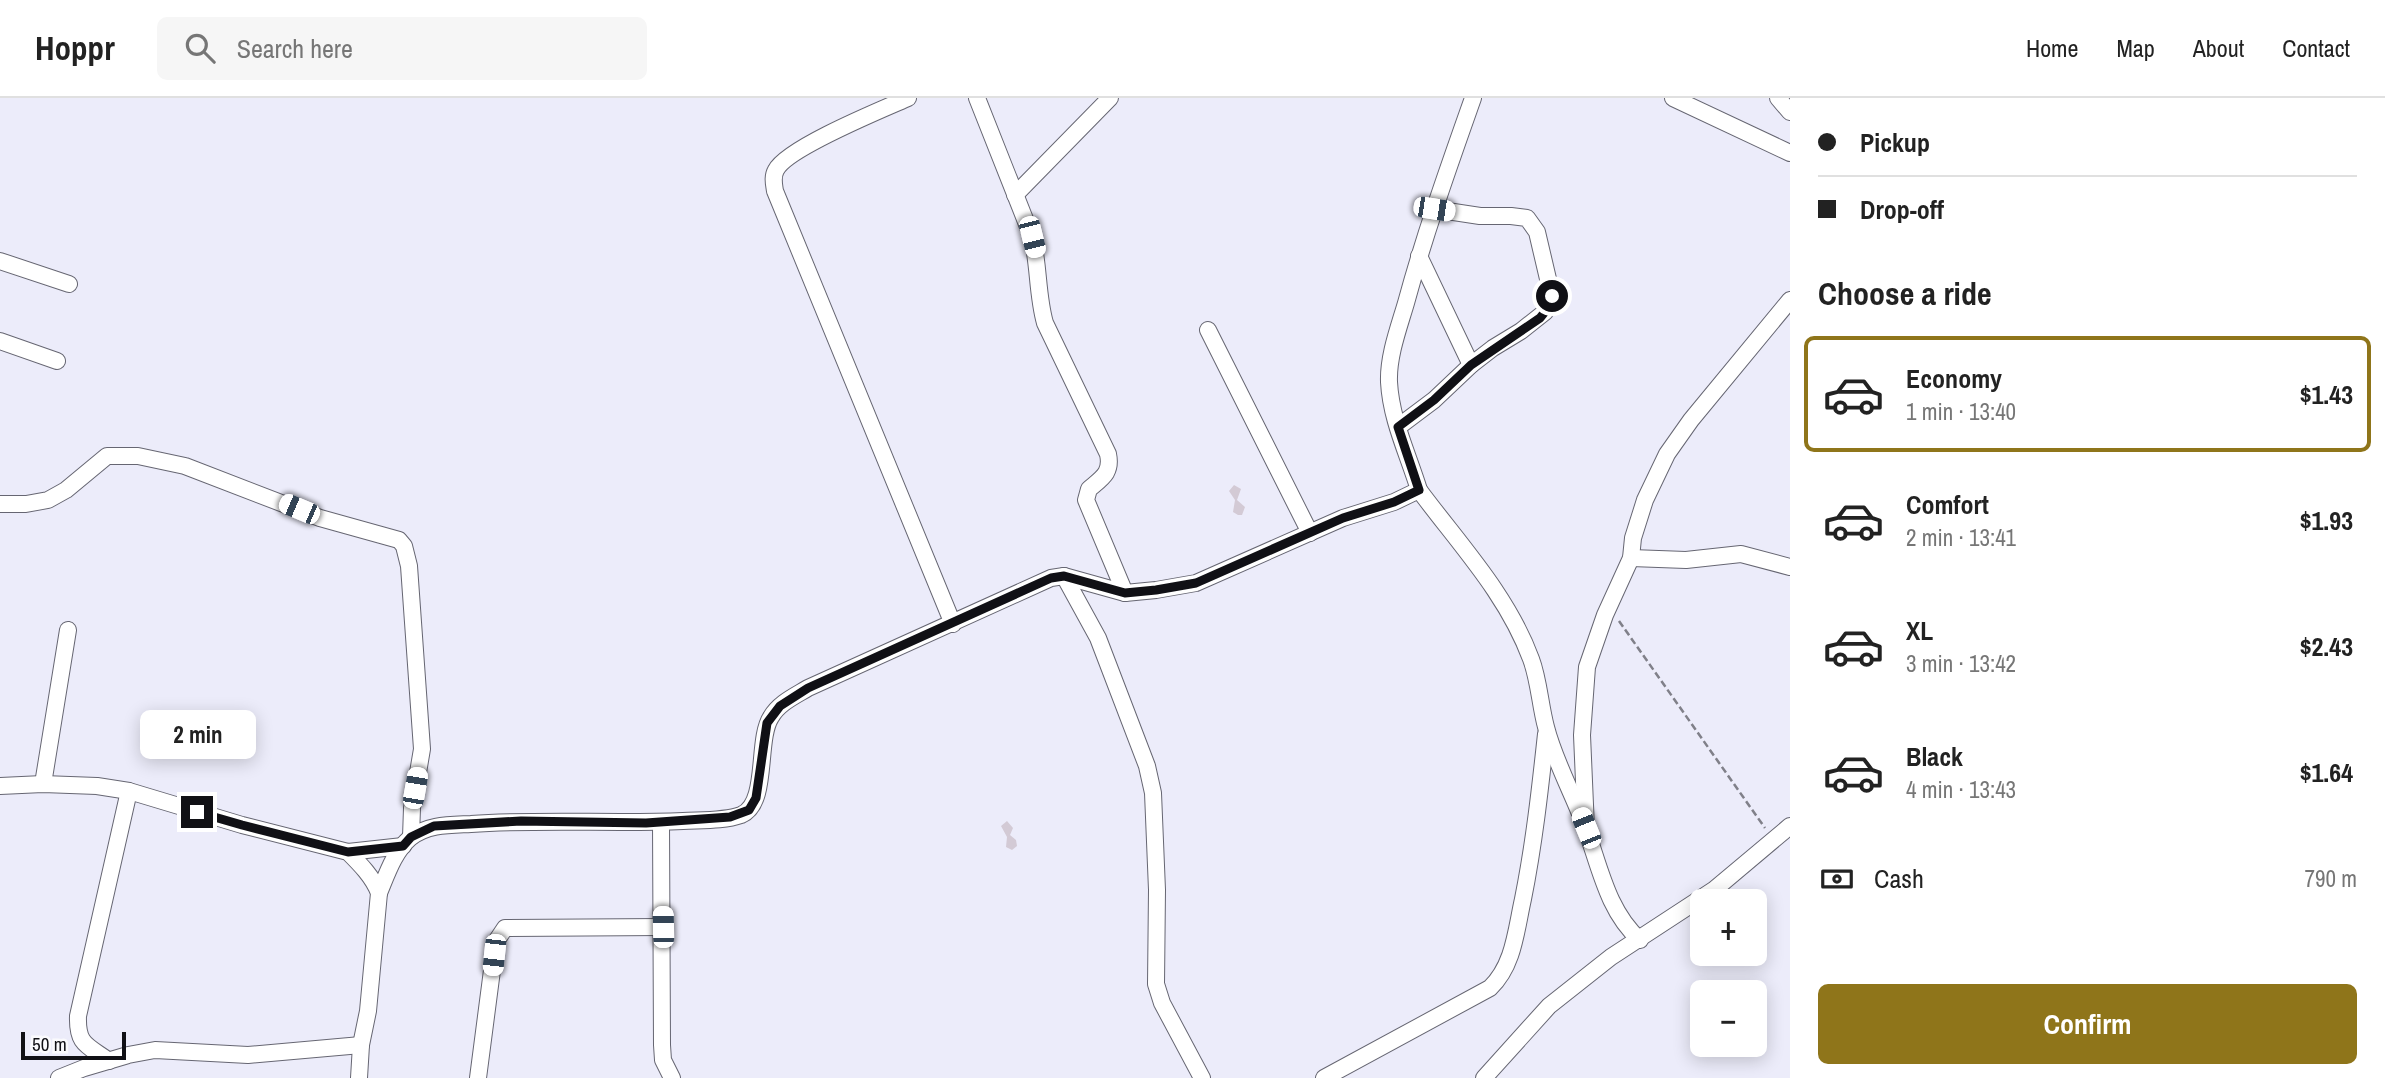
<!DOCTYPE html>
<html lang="en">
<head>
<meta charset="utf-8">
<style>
  body { margin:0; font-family:"Archivo Narrow",sans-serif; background:#f6f6f6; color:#222; height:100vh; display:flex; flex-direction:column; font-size:26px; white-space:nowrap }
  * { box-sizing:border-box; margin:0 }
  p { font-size:23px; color:#767676 }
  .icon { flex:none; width:38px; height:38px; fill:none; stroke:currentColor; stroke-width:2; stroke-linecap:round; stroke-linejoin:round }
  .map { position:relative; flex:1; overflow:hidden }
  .drawer { display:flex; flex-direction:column; background:#fff; width:595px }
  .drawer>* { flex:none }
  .guide { display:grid; align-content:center; height:154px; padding:0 28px; background:#fff }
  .controls { position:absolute; left:1690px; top:791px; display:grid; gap:14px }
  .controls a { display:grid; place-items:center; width:77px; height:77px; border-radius:10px; background:#fff; box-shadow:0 4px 18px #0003; font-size:35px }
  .scale { position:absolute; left:21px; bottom:18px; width:105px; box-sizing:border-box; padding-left:7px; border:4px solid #101015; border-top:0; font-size:19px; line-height:24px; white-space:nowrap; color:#101015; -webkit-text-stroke:5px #fafafd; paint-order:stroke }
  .end { position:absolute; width:32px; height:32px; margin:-16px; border:9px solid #101015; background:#fff; box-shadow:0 0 0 4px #fff }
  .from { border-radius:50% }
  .bubble { position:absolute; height:49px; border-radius:10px; background:#fff; box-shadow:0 4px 18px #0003; font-size:23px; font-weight:700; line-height:49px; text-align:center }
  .car { position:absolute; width:21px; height:42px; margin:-21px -10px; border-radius:9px; box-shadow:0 0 5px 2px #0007; background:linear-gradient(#fff 24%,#345 0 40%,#fff 0 76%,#345 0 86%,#fff 0) }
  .guide b { display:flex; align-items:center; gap:24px; height:66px; font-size:26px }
  .guide b+b { border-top:2px solid #e0e0e0 }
  .guide i { width:18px; height:18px; background:#222 }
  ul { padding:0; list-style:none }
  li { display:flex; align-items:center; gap:21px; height:116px; margin:0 14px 10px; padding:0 14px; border:4px solid transparent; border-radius:10px }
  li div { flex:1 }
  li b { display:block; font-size:26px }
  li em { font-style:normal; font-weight:700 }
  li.current { border-color:#8f751a }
  li>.icon { width:63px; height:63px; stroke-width:1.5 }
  h2 { padding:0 28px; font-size:32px; line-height:84px }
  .pay { display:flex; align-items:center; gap:18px; height:77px; padding:0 28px; font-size:26px }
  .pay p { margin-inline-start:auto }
  .action { display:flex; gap:14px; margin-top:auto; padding:14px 28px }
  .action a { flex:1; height:80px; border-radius:10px; background:#8f751a; color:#fff; font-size:28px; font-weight:700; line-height:80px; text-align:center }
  header { display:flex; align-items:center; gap:42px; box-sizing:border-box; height:98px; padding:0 35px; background:#fff; border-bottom:2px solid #e0e0e0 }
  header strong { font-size:33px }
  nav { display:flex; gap:38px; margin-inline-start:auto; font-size:24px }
  .search { width:490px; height:63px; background:#f6f6f6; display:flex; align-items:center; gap:18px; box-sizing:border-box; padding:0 24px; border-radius:10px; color:#767676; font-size:26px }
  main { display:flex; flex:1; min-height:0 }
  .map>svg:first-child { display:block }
  .building { fill:#d3cad5 }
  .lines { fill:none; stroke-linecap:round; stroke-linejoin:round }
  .minor-casing { stroke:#666672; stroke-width:18 }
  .path { stroke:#808089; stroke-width:2.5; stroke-dasharray:7 3.5; stroke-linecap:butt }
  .minor { stroke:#fff; stroke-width:16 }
  .route { stroke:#101015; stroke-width:9 }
</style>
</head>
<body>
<header>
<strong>Hoppr</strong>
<div class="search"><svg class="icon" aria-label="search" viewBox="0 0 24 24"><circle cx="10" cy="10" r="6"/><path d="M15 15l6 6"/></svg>Search here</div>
<nav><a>Home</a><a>Map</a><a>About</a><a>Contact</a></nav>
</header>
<main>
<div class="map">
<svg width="1790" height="980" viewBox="0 0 1790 980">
  <rect width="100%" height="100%" fill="#ececfa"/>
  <g class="building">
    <polygon points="1234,387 1241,391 1237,402 1245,409 1242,417 1238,417 1233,414 1235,402 1229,393"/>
    <polygon points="1007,723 1013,730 1010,737 1016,742 1017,748 1012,752 1006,749 1007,739 1001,728"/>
  </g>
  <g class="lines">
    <defs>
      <g id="minor">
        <path d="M908,0C883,11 787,50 776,72C772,79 774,86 775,93L953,526"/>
        <path d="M977,0L1032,139C1039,167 1037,197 1045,225L1108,356C1112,375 1102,380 1089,391L1086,402L1125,495"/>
        <polyline points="1673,0 1790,55"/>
        <polyline points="1778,0 1790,14"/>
        <polyline points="1015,97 1110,0"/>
        <polyline points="1419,158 1471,267"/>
        <polyline points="0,163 69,186"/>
        <polyline points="1208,232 1310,435"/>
        <polyline points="0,243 57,263"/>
        <polyline points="1398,329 1434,302 1471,267 1493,250 1521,233 1545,214 1552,198 1537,134 1527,120 1511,118 1480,118 1434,111"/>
        <path d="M1419,392C1459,446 1507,496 1531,561C1539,582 1540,607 1546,629C1554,661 1571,692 1583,723C1599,764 1606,812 1640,842"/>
        <polyline points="0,406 26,406 48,402 66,392 107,358 138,358 185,368 320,420 399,442 404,448 409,468 422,651 412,710 411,739"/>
        <polyline points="1631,460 1686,462 1741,456 1790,469"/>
        <polyline points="1064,478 1098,540 1147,668 1153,695 1157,792 1156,886 1162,905 1202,980"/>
        <polyline points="43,686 68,532"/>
        <path d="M0,688L43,686L97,688L129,693L242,727L348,754C360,766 373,779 379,795L368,913L361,947L359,980"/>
        <polyline points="661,724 662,947 663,962 672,980"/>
        <polyline points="1586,730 1582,637 1587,569 1605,517 1631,460 1633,440 1645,402 1667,356 1691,322 1790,202"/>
        <polyline points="348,754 403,748"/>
        <path d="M379,795C387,776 394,754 410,740C428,726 450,727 471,726C542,721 613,726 683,723C702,722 724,723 741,717C769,706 756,642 771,619C779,605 795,598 808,590L1051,480L1064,478L1125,495L1156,492L1196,485L1343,420L1394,404L1419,392C1408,356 1391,322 1389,284C1388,258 1399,229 1406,205C1425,135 1449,68 1473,0"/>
        <path d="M109,963C87,947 77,947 78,918L129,693"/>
        <polyline points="59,980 84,970 128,957 155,952 248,957 361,947"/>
        <polyline points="478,980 494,857 497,842 505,830 663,829"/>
        <path d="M1324,980L1490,890C1514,867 1516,832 1523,801C1534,746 1540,692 1546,636"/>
        <polyline points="1484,980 1549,908 1611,859 1715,791 1790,728"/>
      </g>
    </defs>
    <use href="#minor" class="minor-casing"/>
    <polyline class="path" points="1619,523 1765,730"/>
    <use href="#minor" class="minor"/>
  </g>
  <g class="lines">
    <polyline class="route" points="197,714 242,727 348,754 403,748 411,739 434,728 521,723 646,725 730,719 749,712 756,700 767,625 780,608 808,590 1051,480 1064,478 1125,495 1156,492 1196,485 1343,420 1394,404 1419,392 1398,329 1434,302 1471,267 1540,220 1548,210 1552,198"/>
  </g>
</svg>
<div class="controls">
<a>+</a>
<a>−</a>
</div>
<div class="scale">50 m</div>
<i class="end from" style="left:1552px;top:198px"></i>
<i class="end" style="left:197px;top:714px"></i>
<div class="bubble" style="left:140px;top:612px;width:116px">2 min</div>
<i class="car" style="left:1434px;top:111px;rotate:99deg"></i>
<i class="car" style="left:1032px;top:139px;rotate:166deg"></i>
<i class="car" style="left:299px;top:411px;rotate:293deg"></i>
<i class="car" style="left:415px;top:690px;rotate:10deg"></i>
<i class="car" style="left:1586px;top:730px;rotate:338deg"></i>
<i class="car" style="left:663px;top:829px;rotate:359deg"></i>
<i class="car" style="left:494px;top:857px;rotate:186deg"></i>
</div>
<section class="drawer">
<div class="guide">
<b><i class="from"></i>Pickup</b>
<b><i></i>Drop-off</b>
</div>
<h2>Choose a ride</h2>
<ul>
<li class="current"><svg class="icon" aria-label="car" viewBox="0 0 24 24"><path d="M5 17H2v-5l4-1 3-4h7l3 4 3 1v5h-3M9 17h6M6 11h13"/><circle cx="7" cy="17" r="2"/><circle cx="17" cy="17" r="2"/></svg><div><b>Economy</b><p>1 min · 13:40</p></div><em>$1.43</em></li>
<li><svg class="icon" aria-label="car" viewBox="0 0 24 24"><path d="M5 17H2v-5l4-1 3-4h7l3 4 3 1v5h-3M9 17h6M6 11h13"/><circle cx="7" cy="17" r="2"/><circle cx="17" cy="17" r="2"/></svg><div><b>Comfort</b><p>2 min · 13:41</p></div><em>$1.93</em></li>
<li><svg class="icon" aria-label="car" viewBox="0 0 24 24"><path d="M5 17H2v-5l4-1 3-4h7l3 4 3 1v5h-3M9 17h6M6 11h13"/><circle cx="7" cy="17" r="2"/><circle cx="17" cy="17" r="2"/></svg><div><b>XL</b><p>3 min · 13:42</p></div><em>$2.43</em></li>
<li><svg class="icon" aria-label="car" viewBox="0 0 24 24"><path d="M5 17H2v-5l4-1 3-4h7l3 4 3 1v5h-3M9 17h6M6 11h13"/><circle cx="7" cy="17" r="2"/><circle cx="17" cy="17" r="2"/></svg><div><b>Black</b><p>4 min · 13:43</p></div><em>$1.64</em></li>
</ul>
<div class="pay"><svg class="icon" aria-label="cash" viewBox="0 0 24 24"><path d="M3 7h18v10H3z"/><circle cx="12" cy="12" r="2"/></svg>Cash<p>790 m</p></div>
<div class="action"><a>Confirm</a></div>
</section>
</main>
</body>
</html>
